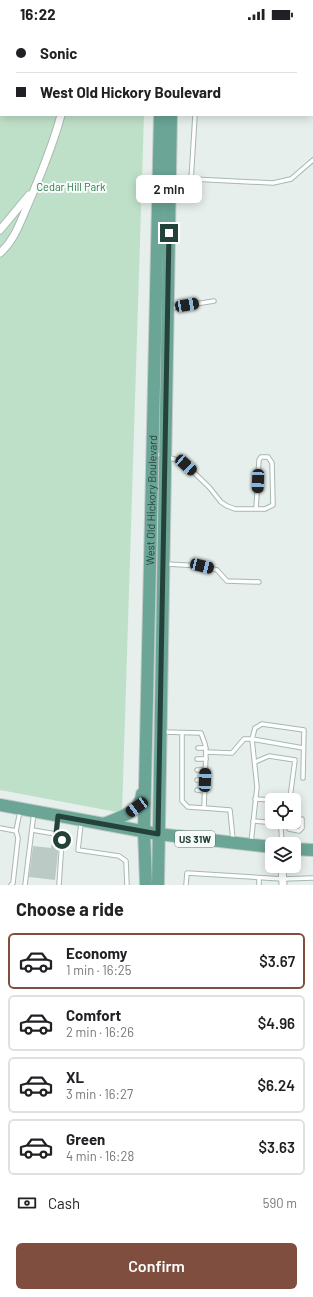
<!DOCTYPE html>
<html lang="en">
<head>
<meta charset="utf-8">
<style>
  body { margin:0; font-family:Barlow,sans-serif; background:#f2f2f2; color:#202124; height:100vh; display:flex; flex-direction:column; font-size:15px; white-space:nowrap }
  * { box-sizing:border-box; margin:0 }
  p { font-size:13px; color:#757577 }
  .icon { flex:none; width:22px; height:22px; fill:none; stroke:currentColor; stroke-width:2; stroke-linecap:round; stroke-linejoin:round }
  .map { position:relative; height:857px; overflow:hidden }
  .details { display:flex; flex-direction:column; background:#fff; flex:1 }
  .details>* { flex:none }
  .hud { position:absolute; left:0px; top:0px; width:313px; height:88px; box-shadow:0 2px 10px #0003; display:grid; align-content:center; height:88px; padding:0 16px; background:#fff }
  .fabs { position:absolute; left:265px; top:765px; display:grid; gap:8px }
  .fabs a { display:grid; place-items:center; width:36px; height:36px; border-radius:6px; background:#fff; box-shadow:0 2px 10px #0003; font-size:20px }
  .end { position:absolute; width:18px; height:18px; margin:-9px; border:5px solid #24423a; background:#fff; box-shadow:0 0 0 2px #fff }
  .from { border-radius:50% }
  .bubble { position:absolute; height:28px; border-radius:6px; background:#fff; box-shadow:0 2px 10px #0003; font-size:13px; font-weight:600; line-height:28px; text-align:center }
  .car { position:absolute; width:12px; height:24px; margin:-12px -6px; border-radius:5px; box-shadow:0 0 3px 1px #0007; background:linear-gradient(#222 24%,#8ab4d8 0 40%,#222 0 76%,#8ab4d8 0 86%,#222 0) }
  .hud b { display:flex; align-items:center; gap:14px; height:38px; font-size:15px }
  .hud b+b { border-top:1px solid #e0e0e0 }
  .hud i { width:10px; height:10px; background:#202124 }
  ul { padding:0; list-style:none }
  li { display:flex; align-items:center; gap:12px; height:56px; margin:0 8px 6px; padding:0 8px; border:2px solid #e0e0e0; border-radius:6px }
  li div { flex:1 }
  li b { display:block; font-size:15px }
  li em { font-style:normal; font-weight:600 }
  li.on { border-color:#7f4e3f }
  li>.icon { width:36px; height:36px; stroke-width:1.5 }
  h2 { padding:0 16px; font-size:18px; line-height:48px }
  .pay { display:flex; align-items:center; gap:10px; height:44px; padding:0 16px; font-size:15px }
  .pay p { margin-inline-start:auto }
  .primary-button { display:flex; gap:8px; margin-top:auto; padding:8px 16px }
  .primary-button a { flex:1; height:46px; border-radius:6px; background:#7f4e3f; color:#fff; font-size:16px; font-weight:600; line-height:46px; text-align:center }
  .status { display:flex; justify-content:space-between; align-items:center; height:28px; padding:0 20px; background:#fff; direction:ltr }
  .status svg { height:11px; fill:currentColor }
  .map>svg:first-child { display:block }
  .green { fill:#bfe0c8 }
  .building { fill:#bbcac4 }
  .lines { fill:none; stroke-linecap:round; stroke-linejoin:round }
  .service-casing { stroke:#a8b8b2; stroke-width:5.5 }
  .minor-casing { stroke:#a8b8b2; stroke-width:9 }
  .primary-casing { stroke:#c2cac8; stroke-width:14 }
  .service { stroke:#fff; stroke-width:3.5 }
  .minor { stroke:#fff; stroke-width:7 }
  .primary { stroke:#6aa596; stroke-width:12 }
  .route { stroke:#24423a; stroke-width:5 }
  .labels { text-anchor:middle; stroke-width:4; stroke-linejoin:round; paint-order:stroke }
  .shield { fill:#f7fbf9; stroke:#637a73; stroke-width:1 }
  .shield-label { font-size:10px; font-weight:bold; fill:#24423a }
  .park-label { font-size:11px; fill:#2d7a4b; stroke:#f7fbf9 }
  .street-label { font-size:11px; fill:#24423a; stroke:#f7fbf9 }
</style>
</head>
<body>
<div class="status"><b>16:22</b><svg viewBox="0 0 49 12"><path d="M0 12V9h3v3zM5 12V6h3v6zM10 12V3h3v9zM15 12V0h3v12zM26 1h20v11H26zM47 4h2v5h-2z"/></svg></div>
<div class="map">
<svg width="313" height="857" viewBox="0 0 313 857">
  <rect width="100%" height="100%" fill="#e6efeb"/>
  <polygon class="green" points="0,0 146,0 1,1 1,87 144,87 122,785 0,762"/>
  <polygon class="building" points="52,814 59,815 55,852 29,849 33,818 51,820"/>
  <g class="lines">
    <defs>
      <g id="service">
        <polyline points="312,47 313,46"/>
        <polyline points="192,151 273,155 291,151 313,132"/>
        <path d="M171,159C178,159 188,160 191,153L195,87"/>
        <polyline points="171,280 214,273"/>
        <polyline points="154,425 180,433 186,437 209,459 221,474 227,478 235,481 265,481 273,477 272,435 268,429 261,429 259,432 256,481"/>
        <polyline points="166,536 203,538 217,542 227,553 259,554"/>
        <polyline points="163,704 201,705 205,716 206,724 204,780 230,782 233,812"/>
        <polyline points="182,705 182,773 188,779 204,780"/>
        <polyline points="198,720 206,720"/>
        <polyline points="206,724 232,725 244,711 252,711 257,759 251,815"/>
        <polyline points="197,731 206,731"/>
        <polyline points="255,734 269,728 295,732 290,770 286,772"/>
        <polyline points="197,742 206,742"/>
        <polyline points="303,750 304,702 262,696 255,700 252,711 303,720"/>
        <polyline points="197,752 205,752"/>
        <polyline points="197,762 205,763"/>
        <polyline points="255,771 272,772"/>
        <polyline points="253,793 277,795 281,800 282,816"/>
        <polyline points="287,794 289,801 299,803 302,800 302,791"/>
        <polyline points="81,795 78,822 119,828 126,833 127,857"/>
        <polyline points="270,795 270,788"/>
        <polyline points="0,800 16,803 20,783"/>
        <polyline points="32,802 56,806 62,812 59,857"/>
        <polyline points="56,806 58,789"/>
        <polyline points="259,850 259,857"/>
        <polyline points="11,857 13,855 18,810 16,803"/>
        <polyline points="25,857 34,784"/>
        <polyline points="186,857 187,845 283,851 313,850"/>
      </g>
      <g id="minor">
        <polyline points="77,1 77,0"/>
        <polyline points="0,73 1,72"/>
        <polyline points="0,202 29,167"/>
        <path d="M0,225C15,212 21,192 29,174C41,146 53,117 61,87"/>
        <polyline points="282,838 283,857"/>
      </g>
      <g id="primary">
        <polyline points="162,1 162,0"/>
        <polyline points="173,1 173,0"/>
        <polyline points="0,777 158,806 272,819"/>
        <path d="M104,796C118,790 141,784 142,766"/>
        <polyline points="294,821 313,822"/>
        <path id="s1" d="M146,857L144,803L160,87"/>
        <polyline points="158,857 171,87"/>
      </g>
    </defs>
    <use href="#service" class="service-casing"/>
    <use href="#minor" class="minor-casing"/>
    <use href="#primary" class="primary-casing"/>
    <use href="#service" class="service"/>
    <use href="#minor" class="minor"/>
    <use href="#primary" class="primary"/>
  </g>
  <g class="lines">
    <polyline class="route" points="62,812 56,806 58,788 158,806 169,205"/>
  </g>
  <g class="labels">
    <rect class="shield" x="175" y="803" width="40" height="16" rx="3"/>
    <g class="shield-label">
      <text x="195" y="815">US 31W</text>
    </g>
    <g class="park-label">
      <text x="71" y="163">Cedar Hill Park</text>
    </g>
    <g class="street-label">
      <text dy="4" stroke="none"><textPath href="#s1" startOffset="385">West Old Hickory Boulevard</textPath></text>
    </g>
  </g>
</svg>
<div class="fabs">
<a><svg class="icon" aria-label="locate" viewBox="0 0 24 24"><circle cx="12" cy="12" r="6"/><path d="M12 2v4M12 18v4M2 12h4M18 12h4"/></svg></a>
<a><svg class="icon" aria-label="layers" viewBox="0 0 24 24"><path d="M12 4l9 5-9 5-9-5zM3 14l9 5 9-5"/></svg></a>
</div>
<i class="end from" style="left:62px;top:812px"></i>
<i class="end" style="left:169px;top:205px"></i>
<div class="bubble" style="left:136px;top:147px;width:66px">2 min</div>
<i class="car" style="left:187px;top:277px;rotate:80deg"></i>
<i class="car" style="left:186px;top:437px;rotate:132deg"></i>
<i class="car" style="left:258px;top:453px;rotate:182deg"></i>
<i class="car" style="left:202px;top:538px;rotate:104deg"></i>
<i class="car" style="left:205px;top:752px;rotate:2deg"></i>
<i class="car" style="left:137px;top:779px;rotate:234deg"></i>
<div class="hud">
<b><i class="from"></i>Sonic</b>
<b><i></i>West Old Hickory Boulevard</b>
</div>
</div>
<section class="details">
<h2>Choose a ride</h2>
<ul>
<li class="on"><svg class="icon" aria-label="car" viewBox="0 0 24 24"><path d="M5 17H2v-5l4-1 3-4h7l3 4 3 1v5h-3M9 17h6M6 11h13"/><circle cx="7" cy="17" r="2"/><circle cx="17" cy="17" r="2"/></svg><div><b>Economy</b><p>1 min · 16:25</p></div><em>$3.67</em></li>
<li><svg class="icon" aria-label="car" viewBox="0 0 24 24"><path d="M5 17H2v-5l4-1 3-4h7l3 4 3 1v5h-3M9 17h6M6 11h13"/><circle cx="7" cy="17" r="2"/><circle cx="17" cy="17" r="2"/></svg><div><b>Comfort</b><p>2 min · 16:26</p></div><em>$4.96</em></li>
<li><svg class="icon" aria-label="car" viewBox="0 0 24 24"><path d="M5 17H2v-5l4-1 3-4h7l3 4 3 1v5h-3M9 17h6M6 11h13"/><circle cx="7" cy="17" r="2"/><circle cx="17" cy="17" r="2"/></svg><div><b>XL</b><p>3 min · 16:27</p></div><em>$6.24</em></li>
<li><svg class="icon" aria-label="car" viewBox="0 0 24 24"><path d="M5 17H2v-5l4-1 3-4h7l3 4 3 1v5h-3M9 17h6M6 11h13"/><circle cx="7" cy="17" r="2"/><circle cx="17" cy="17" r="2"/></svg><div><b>Green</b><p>4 min · 16:28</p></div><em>$3.63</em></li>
</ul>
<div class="pay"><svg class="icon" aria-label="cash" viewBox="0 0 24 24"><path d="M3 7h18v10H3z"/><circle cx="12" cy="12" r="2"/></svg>Cash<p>590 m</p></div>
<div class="primary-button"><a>Confirm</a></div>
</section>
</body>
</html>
